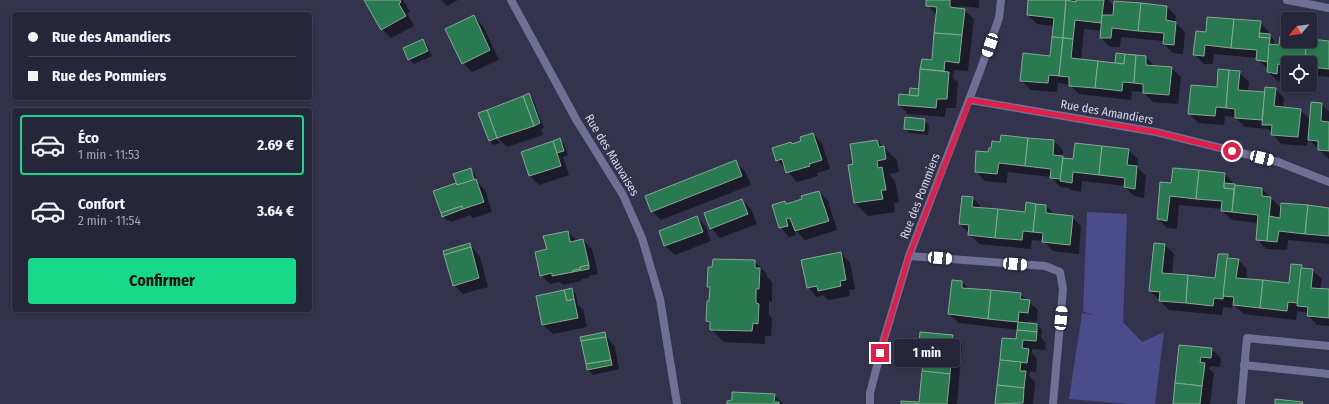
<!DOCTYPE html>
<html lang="fr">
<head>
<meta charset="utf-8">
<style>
  body { margin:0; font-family:"Fira Sans Condensed",sans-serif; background:#2e2e42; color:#f1f3f6; height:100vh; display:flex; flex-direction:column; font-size:15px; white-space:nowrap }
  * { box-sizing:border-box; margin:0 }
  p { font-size:13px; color:#a4a5af }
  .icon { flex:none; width:22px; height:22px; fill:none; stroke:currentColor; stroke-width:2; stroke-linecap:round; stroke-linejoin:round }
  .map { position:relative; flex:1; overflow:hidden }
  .sheet { position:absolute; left:12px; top:108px; width:300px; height:204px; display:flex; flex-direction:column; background:#26263a; border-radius:4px; box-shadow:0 2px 6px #0003,0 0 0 1px #424354 }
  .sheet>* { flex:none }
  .banner { position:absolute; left:12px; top:12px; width:300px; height:88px; border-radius:4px; box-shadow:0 2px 6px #0003,0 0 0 1px #424354; display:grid; align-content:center; height:88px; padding:0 16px; background:#26263a }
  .needle { width:26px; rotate:241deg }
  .buttons { position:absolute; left:1281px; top:12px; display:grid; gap:8px }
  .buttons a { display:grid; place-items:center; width:36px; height:36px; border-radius:4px; background:#26263a; box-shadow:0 2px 6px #0003,0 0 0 1px #424354; font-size:20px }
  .end { position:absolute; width:18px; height:18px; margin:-9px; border:5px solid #e11d48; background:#fff; box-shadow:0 0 0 2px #fff }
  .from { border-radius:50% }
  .bubble { position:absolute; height:28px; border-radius:4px; background:#26263a; box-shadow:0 2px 6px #0003,0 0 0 1px #424354; font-size:13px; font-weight:700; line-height:28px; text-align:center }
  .car { position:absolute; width:12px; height:24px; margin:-12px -6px; border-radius:5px; box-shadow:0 0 3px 1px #0007; background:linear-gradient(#fff 24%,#345 0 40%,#fff 0 76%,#345 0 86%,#fff 0) }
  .banner b { display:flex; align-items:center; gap:14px; height:38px; font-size:15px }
  .banner b+b { border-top:1px solid #424354 }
  .banner i { width:10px; height:10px; background:#f1f3f6 }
  ul { padding:7px 0 0; list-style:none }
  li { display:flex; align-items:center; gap:12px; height:60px; margin:0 8px 6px; padding:0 8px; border:2px solid transparent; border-radius:4px }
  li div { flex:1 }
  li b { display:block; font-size:15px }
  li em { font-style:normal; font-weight:700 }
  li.active { border-color:#18d989 }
  li>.icon { width:36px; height:36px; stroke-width:1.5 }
  .action { display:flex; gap:8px; margin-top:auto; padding:8px 16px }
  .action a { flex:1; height:46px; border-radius:4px; background:#18d989; color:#111; font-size:16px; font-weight:700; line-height:46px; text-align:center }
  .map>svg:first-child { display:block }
  .green { fill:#4c4b8c }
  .shadow { fill:#0007 }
  .building { fill:#297a51; stroke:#87a793 }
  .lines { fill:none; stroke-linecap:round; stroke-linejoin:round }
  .street { stroke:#6f7095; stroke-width:8 }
  .route { stroke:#e11d48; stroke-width:5 }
  .labels { text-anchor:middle; stroke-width:4; stroke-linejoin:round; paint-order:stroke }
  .street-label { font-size:12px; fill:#d7d8e9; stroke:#33334d }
</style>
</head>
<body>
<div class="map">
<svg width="1329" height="404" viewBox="0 0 1329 404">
  <rect width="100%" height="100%" fill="#33334d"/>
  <polygon class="green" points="1087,212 1127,214 1123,322 1142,342 1164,332 1155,404 1127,404 1069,399 1082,313 1099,316 1083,312"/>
  <g class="shadow">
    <polygon points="366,0 403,0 410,12 407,13 414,26 391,38 382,29"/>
    <polygon points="441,0 458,0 447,6"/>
    <polygon points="927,0 979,0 979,8 959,6 959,9 964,10 974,19 968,71 954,70 953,78 958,82 956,108 946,108 945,117 908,114 899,105 912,96 910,95 919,91 922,60 933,61 937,15 927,5"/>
    <polygon points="1029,0 1065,0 1077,3 1077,0 1108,0 1114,6 1167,7 1176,16 1175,22 1185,32 1183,54 1173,53 1164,44 1164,41 1121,37 1120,47 1110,47 1101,38 1102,31 1084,29 1081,60 1116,64 1146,57 1155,67 1171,68 1181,77 1178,104 1153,102 1143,92 1132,91 1131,100 1079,94 1070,85 1058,83 1057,92 1031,90 1022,81 1051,57 1054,26 1037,24 1028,15"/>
    <polygon points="474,16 483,26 499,60 472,72 463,63"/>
    <polygon points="1260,22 1269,32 1269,35 1274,40 1274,42 1273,42 1276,45 1280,46 1288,38 1288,41 1310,40 1329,42 1329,77 1310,75 1310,63 1288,63 1288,73 1287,73 1286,82 1277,81 1268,72 1268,69 1258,60 1258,58 1214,54 1213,64 1204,64 1194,54 1207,33"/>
    <polygon points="423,40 427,45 432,56 414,64 409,59"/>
    <polygon points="1239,72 1249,82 1248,92 1266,93 1275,89 1284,98 1283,108 1300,110 1311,120 1322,104 1329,112 1329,159 1308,139 1307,146 1281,144 1268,129 1245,127 1235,117 1225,116 1224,125 1198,123 1189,113 1217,89"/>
    <polygon points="528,95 533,99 544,128 541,129 543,135 507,147 494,134 493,135 500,143 494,145 490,141 479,114"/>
    <polygon points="924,120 929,125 928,135 910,133 905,129"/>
    <polygon points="813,134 822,143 830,169 817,173 818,176 797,182 777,160 792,145 803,141"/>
    <polygon points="1002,136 1054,141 1063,150 1063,158 1064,159 1074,160 1128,150 1138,159 1137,167 1146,176 1144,198 1134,196 1125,187 1125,186 1082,181 1081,192 1071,190 1069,188 1060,187 1051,177 1008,172 1006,183 985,181 976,171 989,153 1001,143"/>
    <polygon points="559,140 564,144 568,155 563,157 569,175 539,185 530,176 522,152"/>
    <polygon points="877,141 897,160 899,172 889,174 895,181 899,202 894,203 895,212 868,216 855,203 849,166 854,165"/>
    <polygon points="736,162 745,171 751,185 661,220 652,211"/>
    <polygon points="470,169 475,174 478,183 485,190 492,212 473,218 470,215 451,222 449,220 447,221 443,216 458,187"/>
    <polygon points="1225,174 1236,186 1262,189 1282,209 1329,209 1329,244 1288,240 1287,250 1266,249 1257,239 1259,223 1232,220 1222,211 1222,209 1179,205 1177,229 1167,228 1158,219 1172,184"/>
    <polygon points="819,192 828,201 837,230 805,240 795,230 796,235 789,237 780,227 785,202 787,205 803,199"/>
    <polygon points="973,198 982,208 1025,213 1046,206 1055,215 1072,217 1081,226 1079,254 1053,251 1043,241 1032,240 1031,249 979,244 960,224"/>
    <polygon points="742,200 751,209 757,224 720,238 711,228"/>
    <polygon points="697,217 706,227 711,241 675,255 665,246 660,232"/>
    <polygon points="568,232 577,241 583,240 592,249 598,274 589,276 589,278 581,279 582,281 563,285 560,282 550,284 541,275 548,250"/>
    <polygon points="470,244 480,257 488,287 463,294 454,285"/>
    <polygon points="1165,245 1174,254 1172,275 1216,280 1227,255 1231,259 1238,260 1247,269 1246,280 1290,284 1301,266 1305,270 1312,270 1322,279 1320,290 1329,291 1329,326 1317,325 1305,312 1297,311 1296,320 1244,314 1234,305 1232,305 1232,308 1223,307 1222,315 1169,310 1150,291"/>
    <polygon points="841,253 850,263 855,289 849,290 850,296 828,300 823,295 817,297 808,287"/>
    <polygon points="754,261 767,274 767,277 772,282 772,302 769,301 769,315 772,318 771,336 765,336 765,344 724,342 711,329 711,326 707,321 710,302 710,289 708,287"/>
    <polygon points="952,281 962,282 969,289 1020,294 1038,310 1037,322 1028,321 1028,324 1037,325 1042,330 1041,338 1046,343 1045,350 1032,349 1032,353 1037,359 1036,372 1030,371 1029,376 1035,382 1033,404 997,404 1003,339 1017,340 1018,330 959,323 949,314"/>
    <polygon points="571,290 576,294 578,305 583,310 587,327 553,334 543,325 537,297"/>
    <polygon points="604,333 615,347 619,369 593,375 588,370 582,341"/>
    <polygon points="953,336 962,345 957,404 902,404 920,403 925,348 920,342"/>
    <polygon points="1180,346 1211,349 1221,358 1220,367 1210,366 1209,369 1214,373 1210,404 1174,404"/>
    <polygon points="774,395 783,404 728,404"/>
  </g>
  <g class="building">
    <polygon points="364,0 400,0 401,2 399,4 406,16 381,30"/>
    <polygon points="926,0 950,0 950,7 965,9 962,35 934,33 937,7 926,6"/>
    <polygon points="1028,0 1066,0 1063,38 1052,37 1054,18 1027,15"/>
    <polygon points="1066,0 1076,2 1076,0 1104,0 1101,23 1075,20 1073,39 1063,38"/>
    <polygon points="1114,1 1141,3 1138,31 1112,28 1111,38 1100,38 1102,15 1113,15"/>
    <polygon points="1141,3 1167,6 1166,20 1176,22 1174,45 1163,44 1164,33 1138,31"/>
    <polygon points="474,15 490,50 462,64 445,29"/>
    <polygon points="1207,17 1234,19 1231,48 1205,45 1204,56 1193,55 1196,31 1206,32"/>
    <polygon points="1234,19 1261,21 1259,37 1270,38 1268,62 1256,60 1257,50 1231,48"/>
    <polygon points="934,33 962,35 959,63 945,61 944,71 920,69 922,59 932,60"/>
    <polygon points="1260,33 1270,34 1270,38 1259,37"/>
    <polygon points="1280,36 1288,37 1288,41 1306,41 1305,63 1288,63 1288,65 1278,64 1277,74 1267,72 1269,44 1279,45"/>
    <polygon points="1052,37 1063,38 1059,76 1049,75 1048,83 1020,81 1023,53 1050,56"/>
    <polygon points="1063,38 1073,39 1071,58 1098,61 1095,88 1069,86 1069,77 1059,76"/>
    <polygon points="423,39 428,51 408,60 403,48"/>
    <polygon points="1310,39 1329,41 1329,69 1310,67 1310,63 1305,63 1306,41 1310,41"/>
    <polygon points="1116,53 1125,54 1124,64 1115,63"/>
    <polygon points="1125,54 1136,55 1134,83 1123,82 1122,91 1095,88 1098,61 1124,64"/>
    <polygon points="1136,55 1146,56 1146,65 1172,67 1169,95 1143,93 1143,84 1134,83"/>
    <polygon points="920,69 949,72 947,99 937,99 936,108 898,105 899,94 918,96"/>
    <polygon points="1218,69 1229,70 1226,108 1216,107 1215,116 1188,114 1191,85 1217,87"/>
    <polygon points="1229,70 1240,71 1238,90 1265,92 1262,120 1235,118 1235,109 1226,108"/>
    <polygon points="1265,87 1276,88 1274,106 1301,109 1298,137 1271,135 1272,125 1262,125"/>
    <polygon points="910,88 919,89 918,96 909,95"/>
    <polygon points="529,93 540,123 534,126 523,96"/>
    <polygon points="523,96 534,126 497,138 487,110"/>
    <polygon points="1311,102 1322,103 1321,121 1329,122 1329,151 1318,150 1318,141 1308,140"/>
    <polygon points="487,110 497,138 489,141 478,113"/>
    <polygon points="905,117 925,119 924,131 904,129"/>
    <polygon points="813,133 822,160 809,164 810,166 786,173 782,159 776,161 772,148 791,142 792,144 801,141 800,137"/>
    <polygon points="1001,135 1028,138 1025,166 999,163 997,174 975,172 976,151 988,152 989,148 991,148 992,141 1000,142"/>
    <polygon points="560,138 564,151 556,153 553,141"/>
    <polygon points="1028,138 1054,140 1053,155 1063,156 1061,179 1050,178 1051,169 1025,166"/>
    <polygon points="877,140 879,147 884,146 886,159 877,161 878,168 882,167 886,190 881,190 883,199 854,203 848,165 853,164 850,144"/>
    <polygon points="553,141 561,166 529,176 521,152"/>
    <polygon points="1075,143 1102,146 1099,175 1073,172 1072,183 1060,181 1063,158 1073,159"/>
    <polygon points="1102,146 1129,149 1127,165 1137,166 1135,189 1124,187 1125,178 1099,175"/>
    <polygon points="736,160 742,176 651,212 645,196"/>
    <polygon points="471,168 474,180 457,185 453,174"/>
    <polygon points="1173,168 1199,170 1196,199 1170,196 1167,221 1157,219 1160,182 1171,183"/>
    <polygon points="1199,170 1225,173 1224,188 1234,189 1232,212 1221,211 1222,201 1196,199"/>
    <polygon points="476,179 484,202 463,209 462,206 441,213 433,191 456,183 457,185"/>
    <polygon points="1224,183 1235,184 1234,189 1224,188"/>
    <polygon points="1235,185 1262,188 1262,196 1271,197 1267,241 1256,240 1258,215 1232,212"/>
    <polygon points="819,191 829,221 795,231 790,218 786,219 788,226 779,228 772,205 785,201 786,204 802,199 801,196"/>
    <polygon points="962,196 973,197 972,207 998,209 995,238 968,235 969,225 959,224"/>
    <polygon points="742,199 748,214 710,229 704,213"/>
    <polygon points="1026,202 1036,204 1033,232 1023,231 1022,240 995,238 998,209 1025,212"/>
    <polygon points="1281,203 1308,205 1305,234 1279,231 1277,242 1267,241 1269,216 1280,218"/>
    <polygon points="1036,204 1046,205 1046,213 1073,216 1070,245 1042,242 1043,233 1033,232"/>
    <polygon points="1308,205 1329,208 1329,236 1305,234"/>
    <polygon points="462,206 463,209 442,217 441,213"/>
    <polygon points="697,216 703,232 664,246 659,231"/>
    <polygon points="568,231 570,242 583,239 589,265 580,267 581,269 573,270 573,272 552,276 552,273 540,276 535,252 547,249 543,236"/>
    <polygon points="470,243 471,247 444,255 443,251"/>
    <polygon points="1154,243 1165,244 1162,273 1188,275 1186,303 1159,301 1160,292 1149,291"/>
    <polygon points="471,247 479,278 453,286 444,255"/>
    <polygon points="841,252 846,280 840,281 841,286 818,291 817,286 807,288 801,260"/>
    <polygon points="1218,254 1228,254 1223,299 1214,298 1213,306 1186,303 1188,275 1215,278"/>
    <polygon points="1227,258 1239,259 1236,278 1263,280 1260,308 1233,305 1234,297 1223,296"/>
    <polygon points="713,259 755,260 755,268 760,268 759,289 756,289 756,303 759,304 758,324 753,323 752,331 710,330 710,322 706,321 707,301 709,301 710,287 707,287 708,267 712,267"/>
    <polygon points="1291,264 1302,265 1298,303 1288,302 1287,311 1260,308 1263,280 1289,283"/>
    <polygon points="589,265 589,269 573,272 573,270 581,269 580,267"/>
    <polygon points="1301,268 1313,269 1311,288 1329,289 1329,318 1307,316 1308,307 1297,306"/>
    <polygon points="952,280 962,281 962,288 991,290 988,319 948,314"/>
    <polygon points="572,288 574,299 567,301 564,290"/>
    <polygon points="564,290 567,301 574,299 578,318 542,325 536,296"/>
    <polygon points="991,290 1021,293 1020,299 1030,300 1028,313 1019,312 1018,322 988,319"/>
    <polygon points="1018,322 1037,324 1037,332 1017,330"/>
    <polygon points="1017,330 1037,332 1036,341 1023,340 1022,348 1029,349 1027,363 1000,360 1002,338 1016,339"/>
    <polygon points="605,332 606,337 581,341 580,337"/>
    <polygon points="920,332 953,335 950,374 922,371 925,343 919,343"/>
    <polygon points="606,337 611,360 586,364 581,341"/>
    <polygon points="1179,345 1212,348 1211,358 1201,357 1200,362 1205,363 1202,386 1175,383"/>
    <polygon points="611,360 612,365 587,370 586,364"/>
    <polygon points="1000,360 1021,362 1020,371 1026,371 1024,388 997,385"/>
    <polygon points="922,371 950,374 947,404 901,404 901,401 919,402"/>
    <polygon points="1175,383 1202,386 1200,404 1173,404"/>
    <polygon points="997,385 1024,388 1023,403 995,404"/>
    <polygon points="732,392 775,394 774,402 779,402 779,404 727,404 727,401 732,400"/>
    <polygon points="1275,399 1303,402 1302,404 1275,404"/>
  </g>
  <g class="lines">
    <g class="street">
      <polyline points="511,0 577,121 623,195 642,238 660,299 677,404"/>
      <polyline points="1287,0 1329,8"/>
      <polyline points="970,100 1156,132 1278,162 1329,182"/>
      <polyline points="909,256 1045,266 1060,272 1063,289 1053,404"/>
      <polyline points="1244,365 1329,374"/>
      <polyline points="870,404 870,393 884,339 909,256 980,71 999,18 1001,0"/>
      <polyline points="1241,404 1247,338 1329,346"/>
    </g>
  </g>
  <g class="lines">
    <polyline class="route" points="880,353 909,256 970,100 1156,132 1232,151"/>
  </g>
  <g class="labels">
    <g class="street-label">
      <text transform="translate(1107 112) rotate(10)" y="4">Rue des Amandiers</text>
      <text transform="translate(612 155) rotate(59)" y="4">Rue des Mauvaises</text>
      <text transform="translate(920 196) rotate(-69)" y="4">Rue des Pommiers</text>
    </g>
  </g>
</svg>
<div class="buttons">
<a><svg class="needle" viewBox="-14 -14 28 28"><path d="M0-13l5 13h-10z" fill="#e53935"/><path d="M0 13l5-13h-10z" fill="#a4a5af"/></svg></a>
<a><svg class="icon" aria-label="locate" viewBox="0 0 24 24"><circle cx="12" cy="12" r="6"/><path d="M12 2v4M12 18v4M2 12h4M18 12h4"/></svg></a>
</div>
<i class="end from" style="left:1232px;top:151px"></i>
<i class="end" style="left:880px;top:353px"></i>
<div class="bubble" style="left:894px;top:339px;width:66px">1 min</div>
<i class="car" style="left:990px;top:45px;rotate:199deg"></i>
<i class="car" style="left:1262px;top:158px;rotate:104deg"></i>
<i class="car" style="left:940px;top:258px;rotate:94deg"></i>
<i class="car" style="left:1015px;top:264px;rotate:94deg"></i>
<i class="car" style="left:1061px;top:318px;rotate:5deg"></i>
<div class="banner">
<b><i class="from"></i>Rue des Amandiers</b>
<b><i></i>Rue des Pommiers</b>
</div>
<section class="sheet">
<ul>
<li class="active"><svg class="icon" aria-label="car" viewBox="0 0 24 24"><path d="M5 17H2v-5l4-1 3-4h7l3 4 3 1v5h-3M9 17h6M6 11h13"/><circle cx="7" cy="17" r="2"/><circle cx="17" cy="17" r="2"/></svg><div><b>Éco</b><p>1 min · 11:53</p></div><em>2.69 €</em></li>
<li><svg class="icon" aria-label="car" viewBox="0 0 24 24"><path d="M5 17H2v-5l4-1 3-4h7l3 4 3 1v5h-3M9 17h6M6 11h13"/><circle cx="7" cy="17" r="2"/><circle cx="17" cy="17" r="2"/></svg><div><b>Confort</b><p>2 min · 11:54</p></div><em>3.64 €</em></li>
</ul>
<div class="action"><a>Confirmer</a></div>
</section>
</div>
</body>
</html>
